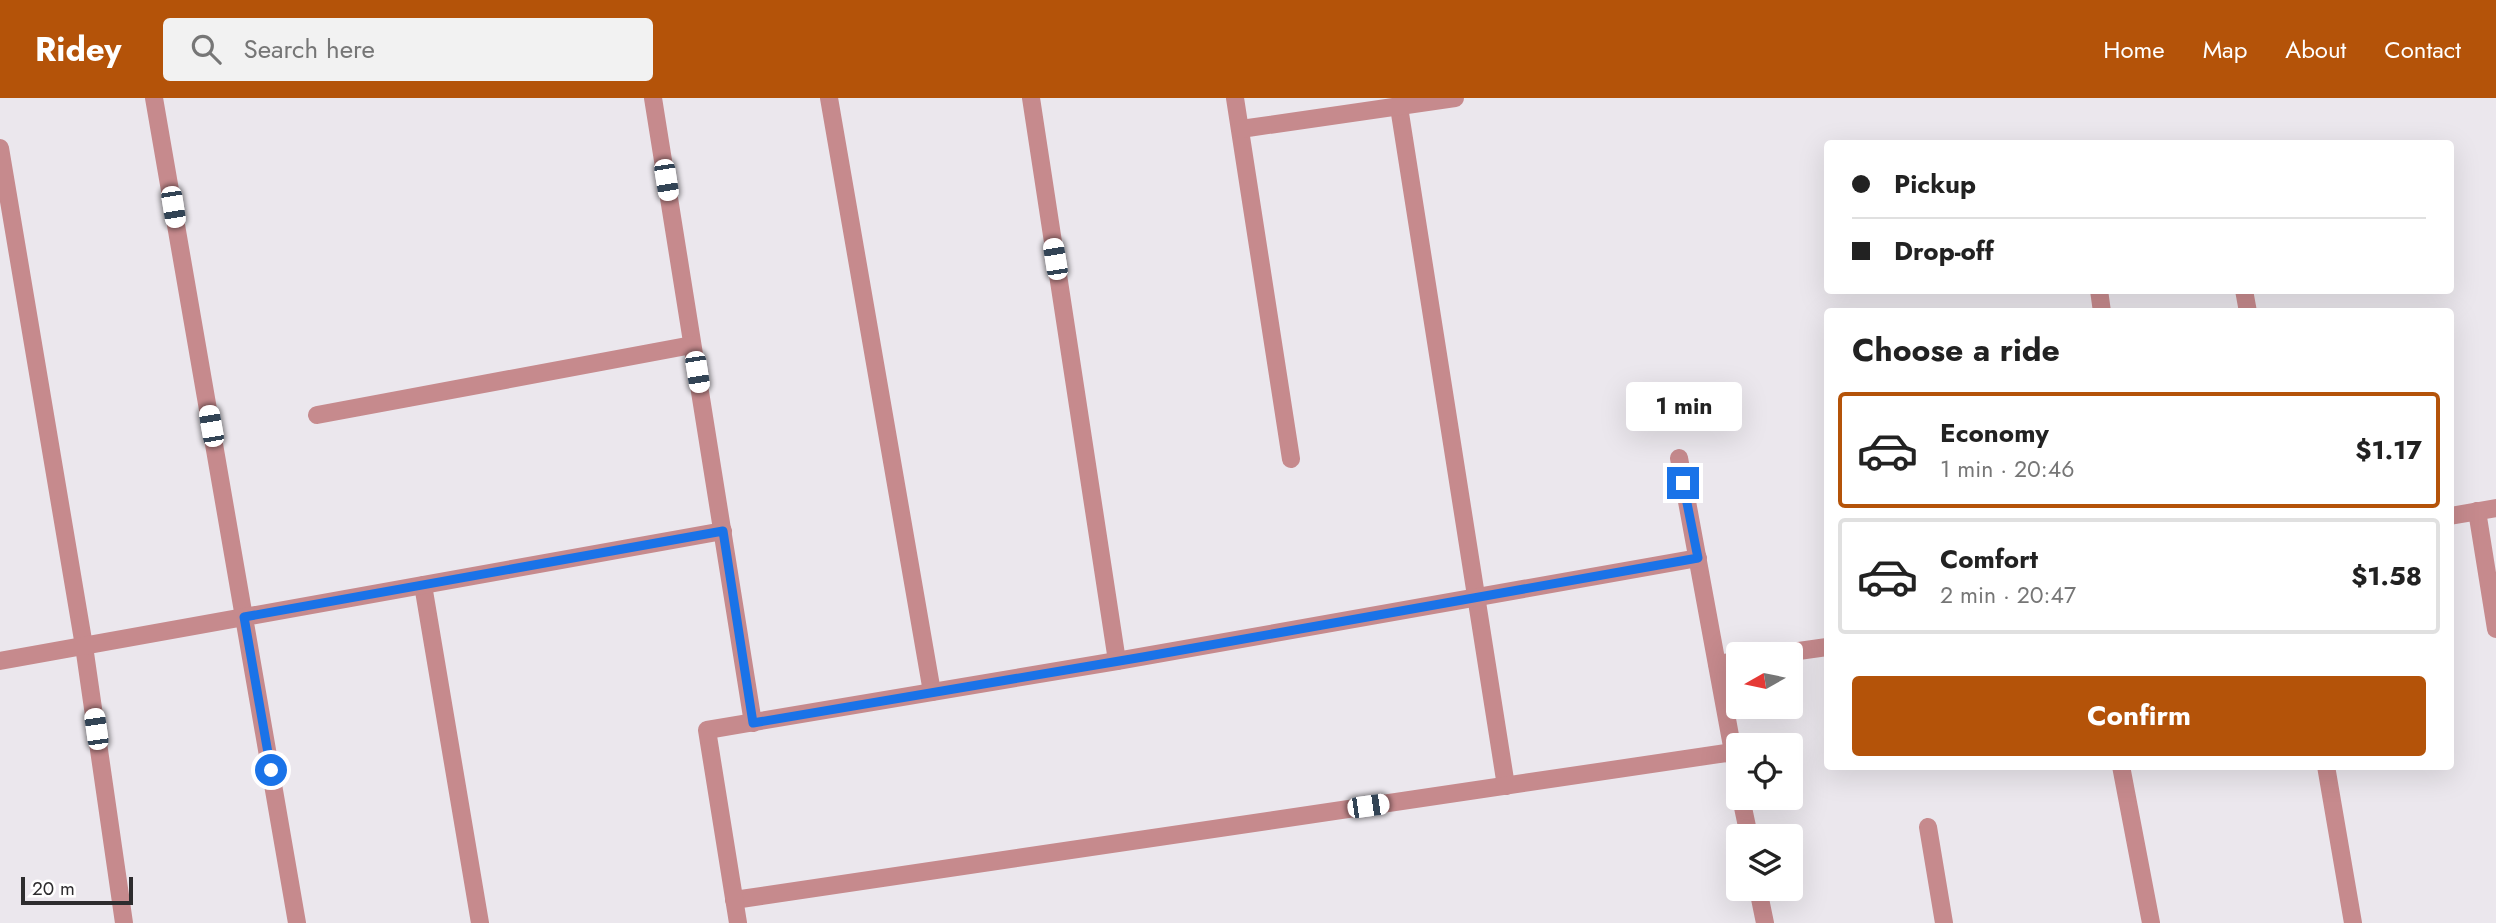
<!DOCTYPE html>
<html lang="en">
<head>
<meta charset="utf-8">
<style>
  body { margin:0; font-family:Jost,sans-serif; background:#f2f2f2; color:#222; height:100vh; display:flex; flex-direction:column; font-size:26px; white-space:nowrap }
  * { box-sizing:border-box; margin:0 }
  p { font-size:23px; color:#767676 }
  .icon { flex:none; width:38px; height:38px; fill:none; stroke:currentColor; stroke-width:2; stroke-linecap:round; stroke-linejoin:round }
  .map { position:relative; flex:1; overflow:hidden }
  .drawer { position:absolute; left:1824px; top:210px; width:630px; height:462px; display:flex; flex-direction:column; background:#fff; border-radius:7px; box-shadow:0 7px 28px #0002 }
  .drawer>* { flex:none }
  .top-card { position:absolute; left:1824px; top:42px; width:630px; height:154px; border-radius:7px; box-shadow:0 7px 28px #0002; display:grid; align-content:center; height:154px; padding:0 28px; background:#fff }
  .needle { width:46px; rotate:261deg }
  .fabs { position:absolute; left:1726px; top:544px; display:grid; gap:14px }
  .fabs a { display:grid; place-items:center; width:77px; height:77px; border-radius:7px; background:#fff; box-shadow:0 7px 28px #0002; font-size:35px }
  .scale { position:absolute; left:21px; bottom:18px; width:112px; box-sizing:border-box; padding-left:7px; border:4px solid #2d2c2e; border-top:0; font-size:19px; line-height:24px; white-space:nowrap; color:#2d2c2e; -webkit-text-stroke:5px #fff; paint-order:stroke }
  .end { position:absolute; width:32px; height:32px; margin:-16px; border:9px solid #1a73e8; background:#fff; box-shadow:0 0 0 4px #fff }
  .from { border-radius:50% }
  .bubble { position:absolute; height:49px; border-radius:7px; background:#fff; box-shadow:0 7px 28px #0002; font-size:23px; font-weight:700; line-height:49px; text-align:center }
  .car { position:absolute; width:21px; height:42px; margin:-21px -10px; border-radius:9px; box-shadow:0 0 5px 2px #0007; background:linear-gradient(#fff 24%,#345 0 40%,#fff 0 76%,#345 0 86%,#fff 0) }
  .top-card b { display:flex; align-items:center; gap:24px; height:66px; font-size:26px }
  .top-card b+b { border-top:2px solid #e0e0e0 }
  .top-card i { width:18px; height:18px; background:#222 }
  ul { padding:0; list-style:none }
  li { display:flex; align-items:center; gap:21px; height:116px; margin:0 14px 10px; padding:0 14px; border:4px solid #e0e0e0; border-radius:7px }
  li div { flex:1 }
  li b { display:block; font-size:26px }
  li em { font-style:normal; font-weight:700 }
  li.current { border-color:#b45309 }
  li>.icon { width:63px; height:63px; stroke-width:1.5 }
  h2 { padding:0 28px; font-size:32px; line-height:84px }
  .primary-button { display:flex; gap:14px; margin-top:auto; padding:14px 28px }
  .primary-button a { flex:1; height:80px; border-radius:7px; background:#b45309; color:#fff; font-size:28px; font-weight:700; line-height:80px; text-align:center }
  header { display:flex; align-items:center; gap:42px; box-sizing:border-box; height:98px; padding:0 35px; background:#b45309; color:#fff }
  header strong { font-size:33px }
  nav { display:flex; gap:38px; margin-inline-start:auto; font-size:24px }
  .search { width:490px; height:63px; background:#f2f2f2; display:flex; align-items:center; gap:18px; box-sizing:border-box; padding:0 24px; border-radius:7px; color:#767676; font-size:26px }
  .map>svg:first-child { display:block }
  .lines { fill:none; stroke-linecap:round; stroke-linejoin:round }
  .minor { stroke:#c68a8d; stroke-width:18 }
  .route { stroke:#1a73e8; stroke-width:9 }
</style>
</head>
<body>
<header>
<strong>Ridey</strong>
<div class="search"><svg class="icon" aria-label="search" viewBox="0 0 24 24"><circle cx="10" cy="10" r="6"/><path d="M15 15l6 6"/></svg>Search here</div>
<nav><a>Home</a><a>Map</a><a>About</a><a>Contact</a></nav>
</header>
<div class="map">
<svg width="2496" height="825" viewBox="0 0 2496 825">
  <rect width="100%" height="100%" fill="#ebe7ed"/>
  <g class="lines">
    <g class="minor">
      <polyline points="154,0 297,825"/>
      <polyline points="653,0 753,625"/>
      <polyline points="829,0 932,594"/>
      <polyline points="1031,0 1117,563"/>
      <polyline points="1235,0 1291,361"/>
      <polyline points="1399,9 1506,688"/>
      <polyline points="1241,31 1455,0"/>
      <polyline points="0,50 84,548 124,825"/>
      <polyline points="2099,192 2102,214"/>
      <polyline points="2244,192 2248,214"/>
      <polyline points="317,317 692,247"/>
      <polyline points="1679,360 1738,681"/>
      <polyline points="2477,413 2496,531"/>
      <polyline points="2450,418 2496,410"/>
      <polyline points="423,487 480,825"/>
      <polyline points="1777,556 1827,549"/>
      <polyline points="0,563 723,433"/>
      <polyline points="1717,566 1738,563"/>
      <polyline points="2121,668 2151,825"/>
      <polyline points="2326,668 2353,825"/>
      <polyline points="1741,700 1749,738"/>
      <polyline points="1928,729 1944,825"/>
      <polyline points="1758,791 1765,825"/>
      <polyline points="734,802 1733,654"/>
      <polyline points="738,825 707,632 1117,563 1698,460"/>
    </g>
  </g>
  <g class="lines">
    <polyline class="route" points="271,672 244,519 723,433 753,625 1143,559 1698,460 1683,385"/>
  </g>
</svg>
<div class="fabs">
<a><svg class="needle" viewBox="-14 -14 28 28"><path d="M0-13l5 13h-10z" fill="#e53935"/><path d="M0 13l5-13h-10z" fill="#767676"/></svg></a>
<a><svg class="icon" aria-label="locate" viewBox="0 0 24 24"><circle cx="12" cy="12" r="6"/><path d="M12 2v4M12 18v4M2 12h4M18 12h4"/></svg></a>
<a><svg class="icon" aria-label="layers" viewBox="0 0 24 24"><path d="M12 4l9 5-9 5-9-5zM3 14l9 5 9-5"/></svg></a>
</div>
<div class="scale">20 m</div>
<i class="end from" style="left:271px;top:672px"></i>
<i class="end" style="left:1683px;top:385px"></i>
<div class="bubble" style="left:1626px;top:284px;width:116px">1 min</div>
<i class="car" style="left:666px;top:82px;rotate:171deg"></i>
<i class="car" style="left:173px;top:109px;rotate:171deg"></i>
<i class="car" style="left:1055px;top:161px;rotate:351deg"></i>
<i class="car" style="left:697px;top:274px;rotate:171deg"></i>
<i class="car" style="left:211px;top:328px;rotate:350deg"></i>
<i class="car" style="left:96px;top:631px;rotate:352deg"></i>
<i class="car" style="left:1368px;top:708px;rotate:82deg"></i>
<div class="top-card">
<b><i class="from"></i>Pickup</b>
<b><i></i>Drop-off</b>
</div>
<section class="drawer">
<h2>Choose a ride</h2>
<ul>
<li class="current"><svg class="icon" aria-label="car" viewBox="0 0 24 24"><path d="M5 17H2v-5l4-1 3-4h7l3 4 3 1v5h-3M9 17h6M6 11h13"/><circle cx="7" cy="17" r="2"/><circle cx="17" cy="17" r="2"/></svg><div><b>Economy</b><p>1 min · 20:46</p></div><em>$1.17</em></li>
<li><svg class="icon" aria-label="car" viewBox="0 0 24 24"><path d="M5 17H2v-5l4-1 3-4h7l3 4 3 1v5h-3M9 17h6M6 11h13"/><circle cx="7" cy="17" r="2"/><circle cx="17" cy="17" r="2"/></svg><div><b>Comfort</b><p>2 min · 20:47</p></div><em>$1.58</em></li>
</ul>
<div class="primary-button"><a>Confirm</a></div>
</section>
</div>
</body>
</html>
